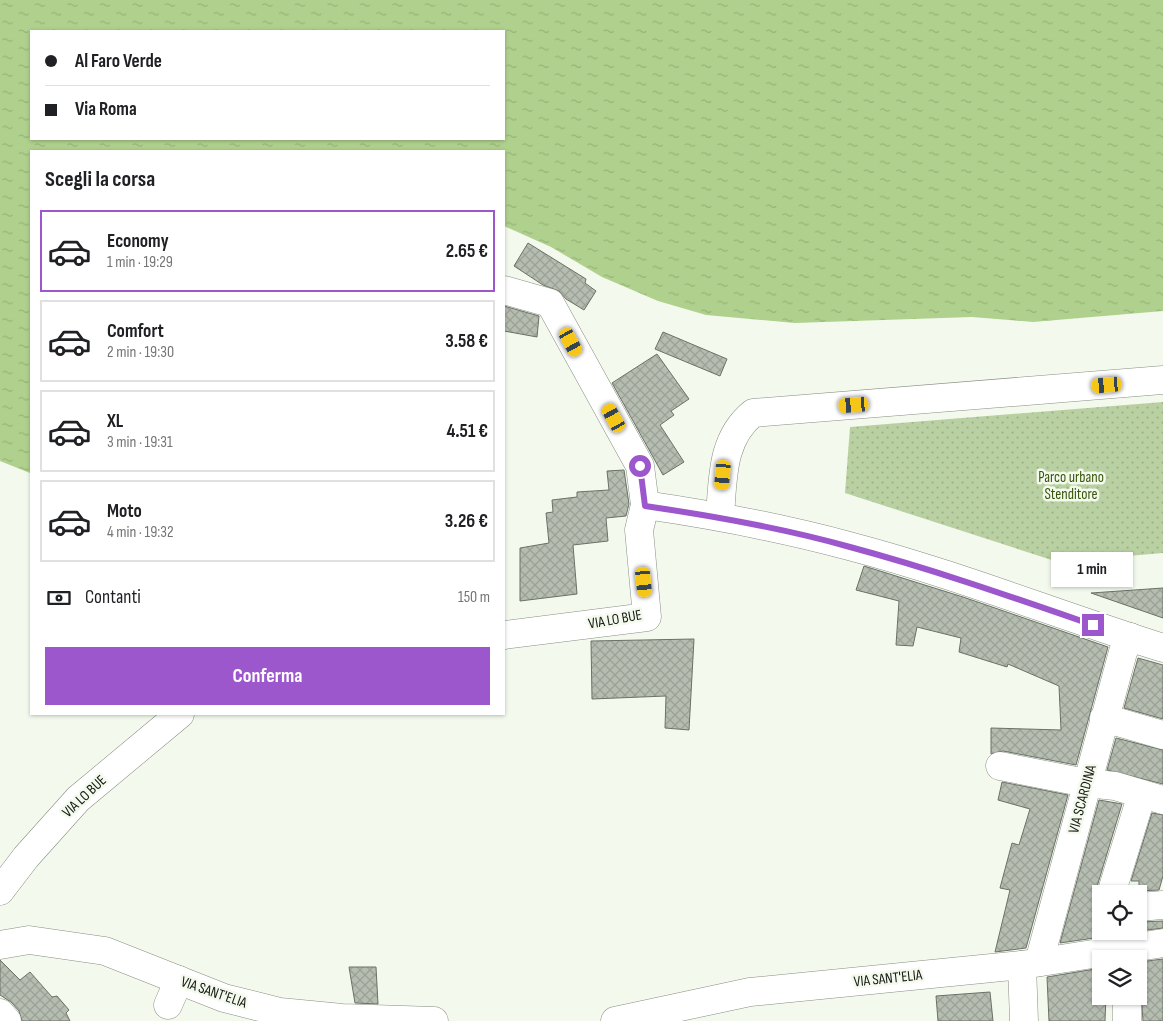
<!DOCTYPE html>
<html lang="it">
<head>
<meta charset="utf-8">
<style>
  body { margin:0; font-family:"Sofia Sans Condensed",sans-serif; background:#f6f6f6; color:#202124; height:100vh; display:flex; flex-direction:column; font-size:19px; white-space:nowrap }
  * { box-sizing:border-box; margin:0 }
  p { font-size:16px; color:#757577 }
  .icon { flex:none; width:28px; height:28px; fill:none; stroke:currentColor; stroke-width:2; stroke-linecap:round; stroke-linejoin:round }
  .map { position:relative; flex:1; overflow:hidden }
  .details { position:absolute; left:30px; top:150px; width:475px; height:565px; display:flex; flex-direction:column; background:#fff; border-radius:0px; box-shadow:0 1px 4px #0004 }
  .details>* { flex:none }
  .hud { position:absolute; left:30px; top:30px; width:475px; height:110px; border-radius:0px; box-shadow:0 1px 4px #0004; display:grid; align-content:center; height:110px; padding:0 15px; background:#fff }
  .buttons { position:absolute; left:1092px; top:885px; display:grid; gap:10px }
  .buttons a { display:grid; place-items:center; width:55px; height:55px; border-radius:0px; background:#fff; box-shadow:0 1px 4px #0004; font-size:25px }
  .end { position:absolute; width:22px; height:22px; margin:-11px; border:6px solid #9d57cc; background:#fff; box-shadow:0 0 0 2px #fff }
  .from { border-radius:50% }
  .bubble { position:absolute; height:35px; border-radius:0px; background:#fff; box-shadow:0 1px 4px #0004; font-size:16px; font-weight:700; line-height:35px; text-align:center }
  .car { position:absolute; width:15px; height:30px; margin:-15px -8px; border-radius:6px; box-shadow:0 0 4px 1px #0007; background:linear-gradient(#f5c518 24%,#345 0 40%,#f5c518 0 76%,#345 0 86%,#f5c518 0) }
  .hud b { display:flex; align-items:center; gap:18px; height:48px; font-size:19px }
  .hud b+b { border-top:1px solid #e0e0e0 }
  .hud i { width:12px; height:12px; background:#202124 }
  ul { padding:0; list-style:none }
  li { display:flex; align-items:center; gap:15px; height:82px; margin:0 10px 8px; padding:0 5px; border:2px solid #e0e0e0; border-radius:0px }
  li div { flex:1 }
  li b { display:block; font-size:19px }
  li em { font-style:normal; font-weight:700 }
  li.current { border-color:#9d57cc }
  li>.icon { width:45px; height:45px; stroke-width:1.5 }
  h2 { padding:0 15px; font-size:22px; line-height:60px }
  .pay { display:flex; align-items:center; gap:12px; height:55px; padding:0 15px; font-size:19px }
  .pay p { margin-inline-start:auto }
  .cta { display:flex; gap:10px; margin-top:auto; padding:10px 15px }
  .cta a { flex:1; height:58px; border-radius:0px; background:#9d57cc; color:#fff; font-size:20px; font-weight:700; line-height:58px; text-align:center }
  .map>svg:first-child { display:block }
  .grass { fill:url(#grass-dots) }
  .water { fill:url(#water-ripples); fill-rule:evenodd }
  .building { fill:url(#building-cross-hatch); stroke:#6b7166 }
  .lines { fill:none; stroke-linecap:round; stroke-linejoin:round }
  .minor-casing { stroke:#888e83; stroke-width:29 }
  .minor { stroke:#fff; stroke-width:28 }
  .route { stroke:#9d57cc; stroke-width:6 }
  .labels { text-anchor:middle; stroke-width:5; stroke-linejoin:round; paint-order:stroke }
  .park-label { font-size:15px; fill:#38540a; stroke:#f3faed }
  .street-label { font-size:15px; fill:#151712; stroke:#f3faed }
</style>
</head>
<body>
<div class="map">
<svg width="1163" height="1021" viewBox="0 0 1163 1021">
  <defs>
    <pattern id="grass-dots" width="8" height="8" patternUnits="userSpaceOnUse" patternTransform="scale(1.25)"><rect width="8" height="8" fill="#b9d0a2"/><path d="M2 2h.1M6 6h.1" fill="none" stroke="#9eb28a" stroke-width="1.8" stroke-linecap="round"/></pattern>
    <pattern id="water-ripples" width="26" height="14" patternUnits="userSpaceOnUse" patternTransform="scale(1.25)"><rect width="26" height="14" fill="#b0d18d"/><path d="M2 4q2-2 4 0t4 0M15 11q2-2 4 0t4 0" fill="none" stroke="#96b379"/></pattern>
    <pattern id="building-cross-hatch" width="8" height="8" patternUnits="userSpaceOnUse" patternTransform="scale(1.25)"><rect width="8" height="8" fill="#b5bcb0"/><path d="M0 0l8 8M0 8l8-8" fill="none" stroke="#9ba196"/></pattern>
  </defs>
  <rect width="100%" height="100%" fill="#f3faed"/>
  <polygon class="grass" points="1163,402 1163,553 1058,562 845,493 850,427"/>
  <path class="water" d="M0,0H1163V311L1033,322L972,317L795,323L706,315L658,301L602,277L551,247L504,226V151H31L30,473L0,461ZM31,31H504V139H31Z"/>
  <g class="building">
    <polygon points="528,243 586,279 585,283 596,291 584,310 566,299 559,291 543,285 514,266"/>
    <polygon points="504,306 539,316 537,337 504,331"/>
    <polygon points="663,332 727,359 720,376 655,349"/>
    <polygon points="657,354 689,399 671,411 674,415 660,425 684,462 663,475 612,383"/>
    <polygon points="624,470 629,504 626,516 606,518 608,541 573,545 577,594 520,601 520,548 549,543 546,513 553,512 552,500 577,497 577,492 609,490 607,471"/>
    <polygon points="864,566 963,597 1108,647 1076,765 1003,751 991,754 991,728 1061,730 1059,686 1008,664 1007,667 959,652 961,638 917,627 913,646 896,645 899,601 856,590"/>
    <polygon points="1163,588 1163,618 1091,593"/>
    <polygon points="694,639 689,730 665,728 666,696 592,699 591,641"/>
    <polygon points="1138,658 1163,665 1163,719 1124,708"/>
    <polygon points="1116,738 1163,750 1163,784 1107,770"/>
    <polygon points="1002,782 1068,795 1026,948 995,952 1010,890 1000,888 1012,843 1019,845 1030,809 998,800"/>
    <polygon points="1099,800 1122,804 1096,890 1096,898 1101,906 1101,937 1060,943"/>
    <polygon points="1152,813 1163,815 1163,876 1159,890 1139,891 1139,881 1131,881"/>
    <polygon points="1163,921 1163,928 1139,931 1139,922"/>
    <polygon points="1163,959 1163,1021 1143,1021 1139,962"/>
    <polygon points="0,960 20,980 30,972 52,997 57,996 69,1010 66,1013 70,1021 22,1021 19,1011 11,1002 0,995"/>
    <polygon points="349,967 376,967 378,1004 355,1003"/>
    <polygon points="1101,968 1101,996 1106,996 1105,1021 1049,1021 1047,977"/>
    <polygon points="990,992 993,1021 938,1021 936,996"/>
  </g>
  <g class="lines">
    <defs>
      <g id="minor">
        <polyline points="504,290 550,303 640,466 645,505 639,530 647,617 504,635"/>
        <path d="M645,505C714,515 782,528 849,546C956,574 1058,615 1163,648"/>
        <path d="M720,516C723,479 721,439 753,413L1163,380"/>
        <polyline points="1104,718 1163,735"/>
        <polyline points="1000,766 1086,783 1115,786 1163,800"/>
        <polyline points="0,891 26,857 78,799 180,714"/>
        <polyline points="1111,894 1142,794"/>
        <polyline points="1139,907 1163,905"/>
        <polyline points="0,945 29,940 105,951 224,998 280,1012 342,1018 434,1021"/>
        <polyline points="1039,962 1123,652 1130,637"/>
        <polyline points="1022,965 1024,1021"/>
        <polyline points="168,1005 179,980"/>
        <polyline points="0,1013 7,1021"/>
        <polyline points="615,1021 750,992 1022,965 1163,943"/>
        <polyline points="1127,1021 1127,996"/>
      </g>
    </defs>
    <use href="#minor" class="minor-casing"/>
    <use href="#minor" class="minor"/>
  </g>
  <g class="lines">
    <path class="route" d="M640,466L645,506C714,516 783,528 850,547C932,569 1012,597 1093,625"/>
  </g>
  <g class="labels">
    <g class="park-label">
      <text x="1071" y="482">Parco urbano<tspan x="1071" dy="17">Stenditore</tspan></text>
    </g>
    <g class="street-label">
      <text transform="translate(615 619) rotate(-10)" y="5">VIA LO BUE</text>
      <text transform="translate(84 796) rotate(-43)" y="5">VIA LO BUE</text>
      <text transform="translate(1082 799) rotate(-75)" y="5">VIA SCARDINA</text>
      <text transform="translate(888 978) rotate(-6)" y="5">VIA SANT'ELIA</text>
      <text transform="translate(214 992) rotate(19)" y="5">VIA SANT'ELIA</text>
    </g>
  </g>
</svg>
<div class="buttons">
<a><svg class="icon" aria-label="locate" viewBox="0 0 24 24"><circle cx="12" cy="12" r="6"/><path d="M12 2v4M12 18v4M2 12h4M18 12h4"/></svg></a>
<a><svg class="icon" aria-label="layers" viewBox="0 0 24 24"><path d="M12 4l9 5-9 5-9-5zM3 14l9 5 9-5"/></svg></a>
</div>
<i class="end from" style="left:640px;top:466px"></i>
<i class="end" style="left:1093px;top:625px"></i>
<div class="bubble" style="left:1051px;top:552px;width:82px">1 min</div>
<i class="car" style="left:571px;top:342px;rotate:151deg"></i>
<i class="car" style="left:1107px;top:385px;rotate:265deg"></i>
<i class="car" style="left:854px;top:405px;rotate:266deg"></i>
<i class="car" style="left:614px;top:418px;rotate:331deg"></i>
<i class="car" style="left:723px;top:475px;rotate:185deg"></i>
<i class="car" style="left:644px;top:582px;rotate:174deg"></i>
<div class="hud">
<b><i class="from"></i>Al Faro Verde</b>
<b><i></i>Via Roma</b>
</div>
<section class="details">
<h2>Scegli la corsa</h2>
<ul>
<li class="current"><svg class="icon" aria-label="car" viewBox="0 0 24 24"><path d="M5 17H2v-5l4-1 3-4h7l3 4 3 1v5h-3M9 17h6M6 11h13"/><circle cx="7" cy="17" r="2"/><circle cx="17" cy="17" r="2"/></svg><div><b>Economy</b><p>1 min · 19:29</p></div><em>2.65 €</em></li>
<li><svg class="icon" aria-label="car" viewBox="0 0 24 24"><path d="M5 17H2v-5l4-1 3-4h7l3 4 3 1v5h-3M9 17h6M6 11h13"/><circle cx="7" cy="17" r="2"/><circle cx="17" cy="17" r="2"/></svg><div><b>Comfort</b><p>2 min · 19:30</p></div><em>3.58 €</em></li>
<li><svg class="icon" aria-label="car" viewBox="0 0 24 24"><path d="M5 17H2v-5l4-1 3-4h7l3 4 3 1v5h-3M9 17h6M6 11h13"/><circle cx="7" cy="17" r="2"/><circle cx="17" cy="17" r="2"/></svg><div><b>XL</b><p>3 min · 19:31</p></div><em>4.51 €</em></li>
<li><svg class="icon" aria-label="car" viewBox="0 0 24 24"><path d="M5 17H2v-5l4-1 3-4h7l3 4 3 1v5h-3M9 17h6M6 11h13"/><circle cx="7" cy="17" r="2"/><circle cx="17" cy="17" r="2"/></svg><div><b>Moto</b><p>4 min · 19:32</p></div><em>3.26 €</em></li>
</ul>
<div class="pay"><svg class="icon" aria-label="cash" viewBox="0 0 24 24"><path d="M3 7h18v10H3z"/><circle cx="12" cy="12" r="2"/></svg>Contanti<p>150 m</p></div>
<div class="cta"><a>Conferma</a></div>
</section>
</div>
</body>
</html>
